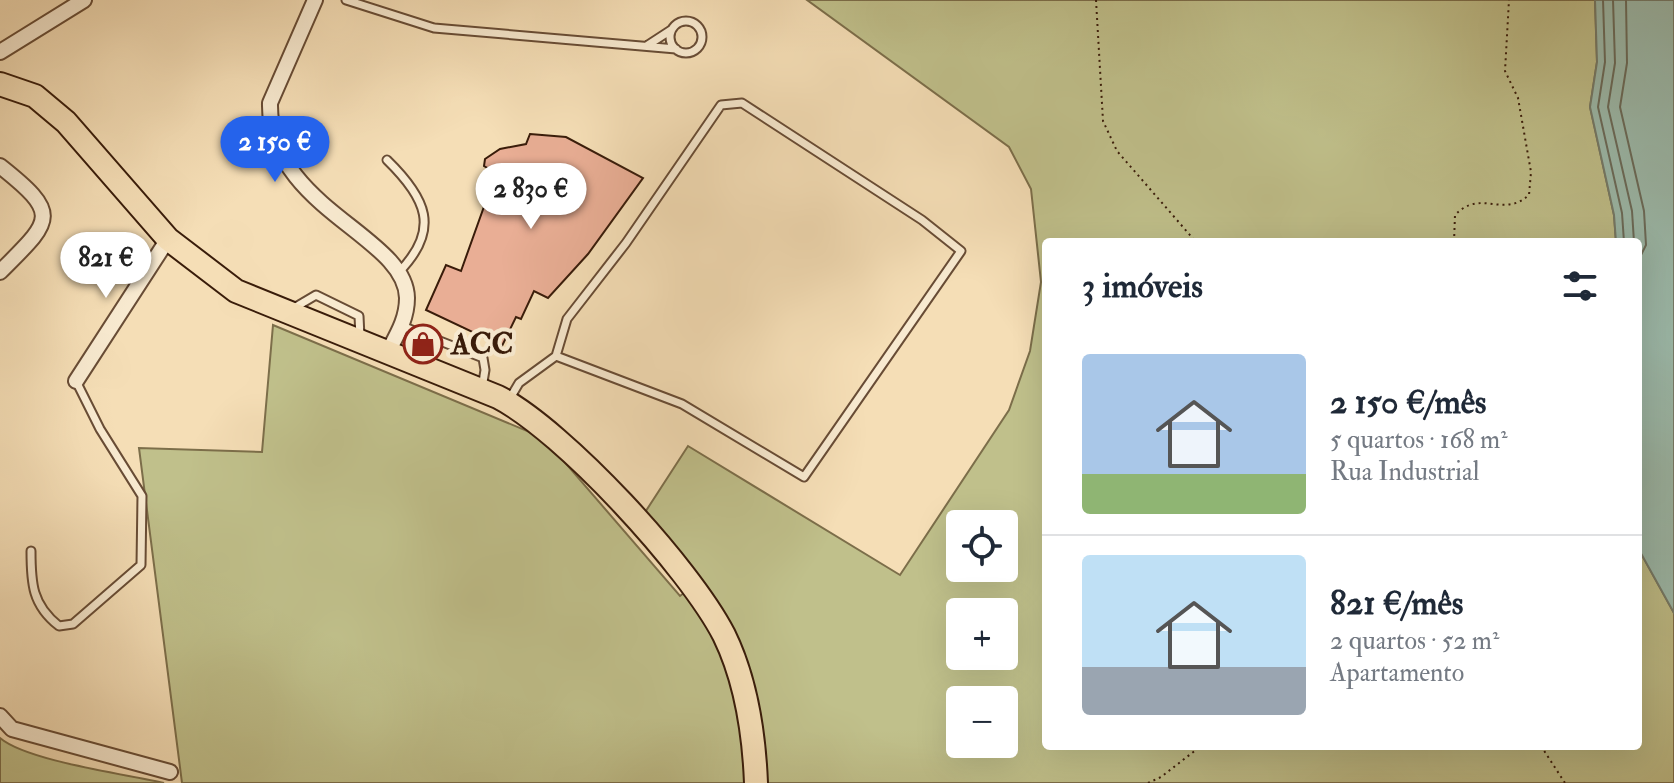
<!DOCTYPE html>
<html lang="pt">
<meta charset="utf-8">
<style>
:root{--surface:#fff;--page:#f2f2f3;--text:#1f2937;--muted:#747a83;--line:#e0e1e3;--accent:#2563eb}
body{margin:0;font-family:"IM FELL Double Pica",serif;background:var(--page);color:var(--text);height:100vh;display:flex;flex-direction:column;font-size:30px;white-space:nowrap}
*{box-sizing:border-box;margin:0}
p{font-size:26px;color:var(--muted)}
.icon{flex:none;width:44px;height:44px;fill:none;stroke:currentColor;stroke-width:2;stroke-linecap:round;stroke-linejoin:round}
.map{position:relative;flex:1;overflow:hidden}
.panel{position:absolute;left:1042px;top:238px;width:600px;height:512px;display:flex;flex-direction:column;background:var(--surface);border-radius:8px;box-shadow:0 8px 32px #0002}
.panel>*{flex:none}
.fabs{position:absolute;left:946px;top:510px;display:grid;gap:16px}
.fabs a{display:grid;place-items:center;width:72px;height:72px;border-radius:8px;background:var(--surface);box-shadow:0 8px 32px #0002;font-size:40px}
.price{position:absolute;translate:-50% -68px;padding:0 18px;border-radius:28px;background:#fff;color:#222;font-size:26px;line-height:52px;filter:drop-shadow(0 2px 4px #0008)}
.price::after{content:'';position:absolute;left:50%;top:48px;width:24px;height:18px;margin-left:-12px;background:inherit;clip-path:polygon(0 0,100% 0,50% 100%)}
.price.selected{background:var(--accent);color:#fff}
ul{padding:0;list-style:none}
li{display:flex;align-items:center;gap:24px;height:200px;padding:0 40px}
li+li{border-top:2px solid var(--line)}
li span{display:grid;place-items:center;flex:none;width:224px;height:160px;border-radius:8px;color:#555}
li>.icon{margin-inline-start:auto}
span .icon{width:96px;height:96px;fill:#fffc;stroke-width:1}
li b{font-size:34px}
h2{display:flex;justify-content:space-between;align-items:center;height:96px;padding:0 40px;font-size:34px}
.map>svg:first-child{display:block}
</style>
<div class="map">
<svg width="1674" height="783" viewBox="0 0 1674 783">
<rect width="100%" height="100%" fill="#f5deb6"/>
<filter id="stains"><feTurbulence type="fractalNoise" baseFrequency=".0025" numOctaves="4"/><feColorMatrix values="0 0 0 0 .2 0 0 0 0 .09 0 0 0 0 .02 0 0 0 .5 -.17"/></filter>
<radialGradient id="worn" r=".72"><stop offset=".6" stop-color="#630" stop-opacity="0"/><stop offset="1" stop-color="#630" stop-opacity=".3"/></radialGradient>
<path fill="#c0c08b" stroke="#7c6e4a" stroke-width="2" fill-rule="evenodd" d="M807,0H1595L1597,62L1590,107L1614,215L1616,242H1046V746H1638V548L1674,613V783H182L139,448L262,452L273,325L544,438L680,596L698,582L642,517L688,446L900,575L1009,410L1030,351L1041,282L1031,189L1009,147ZM960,524H1004V568H960ZM960,612H1004V656H960ZM960,700H1004V744H960Z
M0,738C27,761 125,774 164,783H0Z"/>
<path fill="#9cbcae" stroke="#747c6c" stroke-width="2" d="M1595,0H1674V613L1638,548V242H1616L1614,215L1590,107L1597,62Z"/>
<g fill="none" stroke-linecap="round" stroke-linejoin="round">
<path stroke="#6a6c5c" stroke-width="2" d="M1603,0L1605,62L1598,107L1622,213L1624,242
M1613,0L1615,63L1608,107L1632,211L1634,242
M1626,0L1627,63L1620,107L1644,211L1646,245L1638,261"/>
</g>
<path fill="#e9ae95" stroke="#391c0a" stroke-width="2" d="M530,134L566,137L643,178L588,254L548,298L534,291L521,319L516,317L502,346L426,310L446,265L461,271L496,173L484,166L485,159L500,149L526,144Z"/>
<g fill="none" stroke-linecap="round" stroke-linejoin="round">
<g stroke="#684c35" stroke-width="11">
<path id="service" d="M346,0L434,28L676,49
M670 37a16 16 0 1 1 32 0a16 16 0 1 1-32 0Z
M648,45L671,30
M387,160C426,198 441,229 399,272
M294,308L316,295L359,316L360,337
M402,326L483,358L485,370L482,388
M509,400L519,383L556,356L682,404L804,477L961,251L922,220L742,103L721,105L626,243L567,319L556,356
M31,551C31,583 32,605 59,626L73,624L141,565L142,496L100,429L76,381"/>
</g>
<g stroke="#684c35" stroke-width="18">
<path id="minor" d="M315,0L270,103C268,208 406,235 407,298C407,318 398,333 389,350
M0,52L84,0
M0,166C62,215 52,220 0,272
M76,381L168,239
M0,716L12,729L170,772"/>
</g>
<g stroke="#391c0a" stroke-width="26">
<path id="primary" d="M0,84L35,96L66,122L168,239L236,291L498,397C564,431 689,567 724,635C746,680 754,733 756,783"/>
</g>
<path stroke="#391c0a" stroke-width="2" stroke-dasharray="2 4" stroke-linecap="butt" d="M1096,0L1103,121L1117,151L1196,242
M1454,242L1455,215C1481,188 1502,219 1529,195L1531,172L1518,98L1505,71L1509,0
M1541,746L1565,783
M1148,783L1161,777L1201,746"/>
<use href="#service" stroke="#f8ead0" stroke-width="7"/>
<use href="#minor" stroke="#f8ead0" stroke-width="14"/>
<use href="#primary" stroke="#f5deb6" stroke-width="22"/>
</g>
<defs>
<g id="shop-ring" transform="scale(2)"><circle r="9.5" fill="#f8ead0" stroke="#8f2418" stroke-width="1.5"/><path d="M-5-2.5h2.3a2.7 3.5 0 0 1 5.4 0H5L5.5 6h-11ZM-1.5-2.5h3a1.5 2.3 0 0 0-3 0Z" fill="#8f2418"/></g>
</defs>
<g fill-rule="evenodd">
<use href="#shop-ring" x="423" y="344"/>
</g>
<g text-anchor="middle" stroke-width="8" stroke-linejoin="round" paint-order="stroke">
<g font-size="30" font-weight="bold" fill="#391c0a" stroke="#f8ead0" text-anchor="start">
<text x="451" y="354">ACC</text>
</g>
</g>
<rect width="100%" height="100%" filter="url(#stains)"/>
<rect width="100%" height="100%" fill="url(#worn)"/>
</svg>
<div class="fabs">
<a><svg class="icon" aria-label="locate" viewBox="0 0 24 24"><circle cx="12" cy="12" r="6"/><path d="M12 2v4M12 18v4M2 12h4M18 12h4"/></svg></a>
<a>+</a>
<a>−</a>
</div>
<b class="price selected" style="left:275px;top:184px">2 150 €</b>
<b class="price" style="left:531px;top:231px">2 830 €</b>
<b class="price" style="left:106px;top:300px">821 €</b>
<section class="panel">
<h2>3 imóveis<svg class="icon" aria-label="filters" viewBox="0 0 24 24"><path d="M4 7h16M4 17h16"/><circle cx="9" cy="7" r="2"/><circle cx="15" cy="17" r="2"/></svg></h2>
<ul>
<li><span style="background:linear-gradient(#a9c7e8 75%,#8fb573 0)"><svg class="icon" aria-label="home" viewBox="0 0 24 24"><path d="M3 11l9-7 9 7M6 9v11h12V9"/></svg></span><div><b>2 150 €/mês</b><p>5 quartos · 168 m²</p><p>Rua Industrial</p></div></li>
<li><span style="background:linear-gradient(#bfe0f5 70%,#9aa5b1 0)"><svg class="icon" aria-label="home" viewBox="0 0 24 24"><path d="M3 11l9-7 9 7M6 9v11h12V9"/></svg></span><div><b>821 €/mês</b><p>2 quartos · 52 m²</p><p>Apartamento</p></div></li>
</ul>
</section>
</div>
